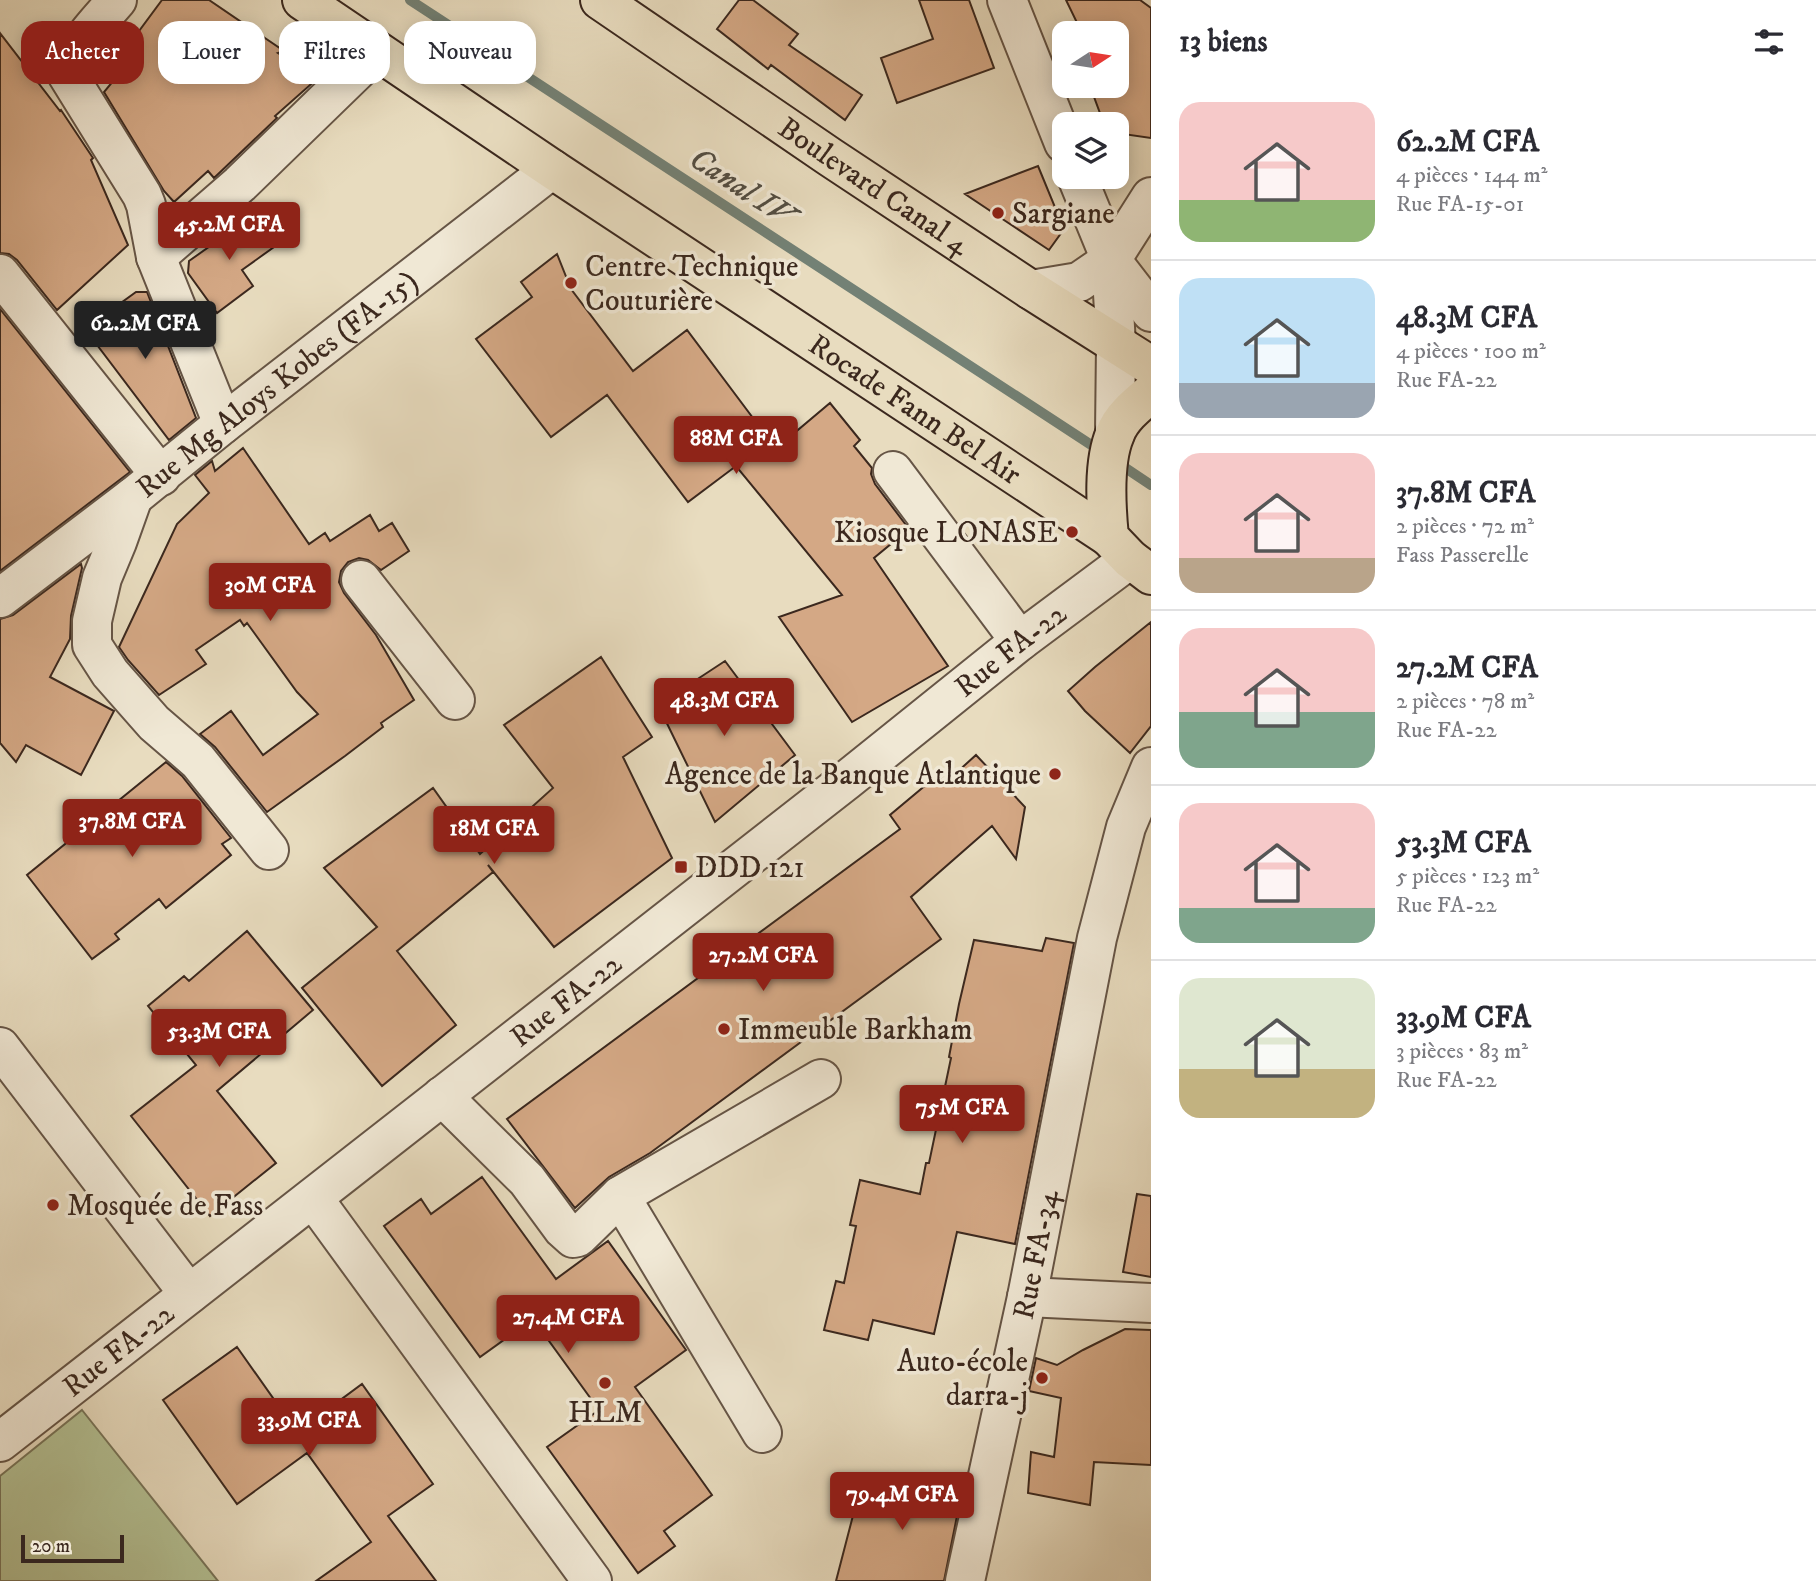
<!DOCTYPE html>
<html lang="fr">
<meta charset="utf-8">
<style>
:root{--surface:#fff;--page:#f2f2f3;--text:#2b2b33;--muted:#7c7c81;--line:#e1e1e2;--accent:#8f2418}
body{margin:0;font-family:"IM FELL DW Pica",serif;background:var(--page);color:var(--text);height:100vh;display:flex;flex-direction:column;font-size:26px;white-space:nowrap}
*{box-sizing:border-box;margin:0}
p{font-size:23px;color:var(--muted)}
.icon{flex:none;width:38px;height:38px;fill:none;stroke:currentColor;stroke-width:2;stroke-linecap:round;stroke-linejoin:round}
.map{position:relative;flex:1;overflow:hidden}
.details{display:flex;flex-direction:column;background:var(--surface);width:665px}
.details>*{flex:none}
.banner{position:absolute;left:21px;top:21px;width:665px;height:63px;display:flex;gap:14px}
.needle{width:46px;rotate:78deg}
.tools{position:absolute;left:1052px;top:21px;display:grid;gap:14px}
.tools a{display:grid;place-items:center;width:77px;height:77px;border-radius:14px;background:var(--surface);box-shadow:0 4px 18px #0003;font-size:35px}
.scale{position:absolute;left:21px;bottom:18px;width:103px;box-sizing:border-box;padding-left:7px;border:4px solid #3b281e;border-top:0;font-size:19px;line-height:24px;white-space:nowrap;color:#3b281e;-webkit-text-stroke:5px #f0e8d5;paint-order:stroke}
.price{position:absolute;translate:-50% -60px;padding:0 16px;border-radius:7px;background:var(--accent);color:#fff;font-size:23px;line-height:46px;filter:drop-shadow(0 2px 4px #0008)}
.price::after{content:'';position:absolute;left:50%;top:42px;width:21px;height:16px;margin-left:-10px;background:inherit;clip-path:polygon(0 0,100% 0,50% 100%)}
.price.selected{background:#222;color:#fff}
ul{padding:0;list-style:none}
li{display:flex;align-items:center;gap:21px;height:175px;padding:0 28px}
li+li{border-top:2px solid var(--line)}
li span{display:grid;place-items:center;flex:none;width:196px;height:140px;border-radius:21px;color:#555}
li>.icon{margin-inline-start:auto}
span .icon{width:84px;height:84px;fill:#fffc;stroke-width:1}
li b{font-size:30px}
h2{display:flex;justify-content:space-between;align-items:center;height:84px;padding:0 28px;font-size:30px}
.pill{padding:0 24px;border-radius:21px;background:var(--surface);box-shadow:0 4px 18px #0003;font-size:24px;line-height:63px}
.pill.selected{background:var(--accent);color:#fff}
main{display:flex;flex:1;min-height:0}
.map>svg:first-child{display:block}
</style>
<main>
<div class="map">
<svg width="1151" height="1581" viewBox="0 0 1151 1581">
<rect width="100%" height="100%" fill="#e8dcbf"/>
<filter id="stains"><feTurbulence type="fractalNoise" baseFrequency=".00286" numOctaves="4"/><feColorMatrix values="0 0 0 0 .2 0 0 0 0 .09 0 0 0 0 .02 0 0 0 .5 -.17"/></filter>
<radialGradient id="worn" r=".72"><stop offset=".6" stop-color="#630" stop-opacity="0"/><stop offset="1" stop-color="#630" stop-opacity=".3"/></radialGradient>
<path fill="#b4c194" stroke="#787459" stroke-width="2" d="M82,1410L218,1581H0V1476Z"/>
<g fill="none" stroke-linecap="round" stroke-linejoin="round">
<path stroke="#738175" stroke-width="10" d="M410,0L1102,452
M1115,461L1151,485"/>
</g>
<path fill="#d4a885" stroke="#3b281e" stroke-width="2" d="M162,0H209L284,51L278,53L318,78L275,116L277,118L214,178L208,171L174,202L164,191L104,92L114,80L108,73Z
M739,0H753L798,34L789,45L862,95L845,120L771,65L768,69L717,29Z
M919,0H969L994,68L897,103L881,58L933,39Z
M1066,0H1140L1151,8V138L1116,133V124H1104L1090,86H1116V33H1082Z
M0,33L60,111L61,110L93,158L91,160L128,245L57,310L17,260L9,254L0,253Z
M1038,166L1064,229L1049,250L965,194Z
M249,212L274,247L242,270L253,286L217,313L188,273L189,261L220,239L217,234Z
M557,254L571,289L633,371L687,330L756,422L760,418L780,445L830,403L860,440L854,446L872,468L871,474L875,484L909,529L874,558L948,666L852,722L779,617L842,595L736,466L688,502L607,395L551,437L476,339L532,297L521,282Z
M136,292H147L196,418L169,440L85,329Z
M0,309L130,472L0,571Z
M243,448L309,544L325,533L330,541L370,515L379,531L392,523L409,551L381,570L368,560L359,558L348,562L341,571L339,582L344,593L376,635L414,700L381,723L383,727L345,756L267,812L215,747L200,734L231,711L263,755L318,714L297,692L247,623L244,626L240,620L196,650L206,664L159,695L128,660L119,647L177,524L209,493L195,475L212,461L215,471Z
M81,564L82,568L71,616L70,639L50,677L114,711L81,775L26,745L16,762L0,743V619L13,615Z
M1151,622V726L1130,753L1085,711L1068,691L1095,667Z
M601,657L652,737L623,757L672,858L554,947L488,865L493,872L397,951L456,1025L382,1086L302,988L377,927L324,868L433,788L480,854L553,788L504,725Z
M725,661L795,755L715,822L658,705Z
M976,755L1025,807L1016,859L992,826L911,897L941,939L650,1153L609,1177L575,1208L507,1119L900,829L890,815L939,774L945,783Z
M166,762L182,776L231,838L222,844L231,855L166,908L159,899L115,934L119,939L92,959L27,875Z
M247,931L313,1010L217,1091L276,1163L210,1216L131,1116L196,1065L148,1006L184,976L189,981Z
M1046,938L1074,943L1015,1244L957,1232L934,1334L873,1320L868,1340L824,1330L836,1281L844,1283L856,1226L850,1225L860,1180L920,1194L926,1163H929L951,1058L949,1057L959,1004L974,940L1042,951Z
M482,1177L556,1279L608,1241L686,1350L635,1387L712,1495L664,1531L675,1546L638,1573L547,1447L599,1410L533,1319L480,1357L384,1226L421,1199L431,1214Z
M1137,1194L1151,1196V1277L1123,1272Z
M1125,1329L1151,1330V1465L1094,1462L1090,1505L1028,1493L1031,1452L1054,1457L1061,1398L1029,1391L1036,1358L1057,1365L1083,1350Z
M237,1347L297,1432L362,1384L433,1484L388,1516L436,1581H316L371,1542L307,1453L237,1504L163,1400Z
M928,1474L964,1481L944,1581H836L863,1477L925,1491Z"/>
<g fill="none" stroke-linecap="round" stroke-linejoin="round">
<g stroke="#665546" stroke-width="42">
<g id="minor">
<path d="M117,0C100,20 71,48 67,74L142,195L146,205L156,257L223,424"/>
<path d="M1007,0L1064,143"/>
<path d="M1077,177L1111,260L1151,312"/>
<path d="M156,257L240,184L377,51"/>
<path d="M1111,260L1116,344L1115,433"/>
<path d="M0,274L161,476"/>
<path d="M1031,290L1079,282L1111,260L1151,197"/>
<path d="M893,471L1020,641"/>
<path d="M133,497L117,542L102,578L92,621V645L110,673L154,723L198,761L269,850"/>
<path d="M361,580L455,700"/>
<path id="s1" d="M0,598L133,497L223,424L552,169"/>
<path d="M0,1047L189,1294"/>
<path d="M442,1096L527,1180L563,1229L573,1238L578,1237L620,1196L821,1079"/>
<path d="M620,1196L762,1433"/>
<path d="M313,1198L592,1581"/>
<path d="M1027,1297L1151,1303"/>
<path id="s2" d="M0,1442L847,780L1020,641L1130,559"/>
<path id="s3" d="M965,1581L1027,1297L1097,938L1126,827L1151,767"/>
</g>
</g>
<g stroke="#3b281e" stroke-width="42">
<g id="major">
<path id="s4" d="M302,0L552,169L1109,537"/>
<path id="s5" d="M600,0L830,157L1031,290L1151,366"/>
<path d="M1151,393C1138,404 1121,417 1115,434C1103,462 1106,507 1109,537L1130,559L1151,575"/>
</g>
</g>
<use href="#minor" stroke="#f0e8d5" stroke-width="38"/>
<use href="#major" stroke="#e8dcbf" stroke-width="38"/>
</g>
<g fill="#8f2418" stroke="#f0e8d5" stroke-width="2.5">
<circle cx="998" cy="213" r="7"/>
<circle cx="571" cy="283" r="7"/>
<circle cx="1072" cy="532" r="7"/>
<circle cx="1055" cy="774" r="7"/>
<rect x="674" y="860" width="14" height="14" rx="3.5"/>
<circle cx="724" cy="1029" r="7"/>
<circle cx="53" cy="1205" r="7"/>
<circle cx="1042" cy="1378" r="7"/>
<circle cx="605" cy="1383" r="7"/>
</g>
<g text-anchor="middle" stroke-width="7" stroke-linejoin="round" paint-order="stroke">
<g font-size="30" fill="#3b281e" stroke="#f0e8d5">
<text dy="10" stroke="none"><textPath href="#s5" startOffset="331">Boulevard Canal 4</textPath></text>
<text dy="10" stroke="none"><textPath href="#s1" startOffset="350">Rue Mg Aloys Kobes (FA-15)</textPath></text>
<text dy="10" stroke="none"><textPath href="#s4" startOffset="737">Rocade Fann Bel Air</textPath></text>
<text dy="10" stroke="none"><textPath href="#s2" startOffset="1284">Rue FA-22</textPath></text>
<text dy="10" stroke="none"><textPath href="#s2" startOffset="718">Rue FA-22</textPath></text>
<text dy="10" stroke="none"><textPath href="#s3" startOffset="334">Rue FA-34</textPath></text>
<text dy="10" stroke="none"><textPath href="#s2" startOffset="150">Rue FA-22</textPath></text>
</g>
<g font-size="30" fill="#3b281e" stroke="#f0e8d5" text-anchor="start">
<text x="1012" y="223">Sargiane</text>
<text x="585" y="276">Centre Technique<tspan x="585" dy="34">Couturière</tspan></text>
<text x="1058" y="542" text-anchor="end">Kiosque LONASE</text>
<text x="1041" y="784" text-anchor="end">Agence de la Banque Atlantique</text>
<text x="695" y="877">DDD 121</text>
<text x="738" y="1039">Immeuble Barkham</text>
<text x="67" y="1215">Mosquée de Fass</text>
<text x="1028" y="1371" text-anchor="end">Auto-école<tspan x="1028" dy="34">darra-j</tspan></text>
<text x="605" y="1422" text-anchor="middle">HLM</text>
</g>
<g font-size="32" font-style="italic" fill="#524d42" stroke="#f0e8d5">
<text transform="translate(742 186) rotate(33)" y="11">Canal IV</text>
</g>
</g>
<rect width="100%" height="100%" filter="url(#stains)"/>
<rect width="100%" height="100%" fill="url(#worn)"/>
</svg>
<div class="tools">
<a><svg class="needle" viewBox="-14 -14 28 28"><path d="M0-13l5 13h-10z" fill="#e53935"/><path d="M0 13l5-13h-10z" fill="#7c7c81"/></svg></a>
<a><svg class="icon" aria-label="layers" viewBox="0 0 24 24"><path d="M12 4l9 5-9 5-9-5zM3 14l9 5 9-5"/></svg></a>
</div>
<div class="scale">20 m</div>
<b class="price" style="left:229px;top:262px">45.2M CFA</b>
<b class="price selected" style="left:145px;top:361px">62.2M CFA</b>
<b class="price" style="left:736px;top:476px">88M CFA</b>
<b class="price" style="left:270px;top:623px">30M CFA</b>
<b class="price" style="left:724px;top:738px">48.3M CFA</b>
<b class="price" style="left:132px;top:859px">37.8M CFA</b>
<b class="price" style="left:494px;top:866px">18M CFA</b>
<b class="price" style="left:763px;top:993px">27.2M CFA</b>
<b class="price" style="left:219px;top:1069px">53.3M CFA</b>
<b class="price" style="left:962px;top:1145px">75M CFA</b>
<b class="price" style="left:568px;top:1355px">27.4M CFA</b>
<b class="price" style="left:309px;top:1458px">33.9M CFA</b>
<b class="price" style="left:902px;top:1532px">79.4M CFA</b>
<div class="banner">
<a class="pill selected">Acheter</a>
<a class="pill">Louer</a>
<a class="pill">Filtres</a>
<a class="pill">Nouveau</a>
</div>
</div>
<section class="details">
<h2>13 biens<svg class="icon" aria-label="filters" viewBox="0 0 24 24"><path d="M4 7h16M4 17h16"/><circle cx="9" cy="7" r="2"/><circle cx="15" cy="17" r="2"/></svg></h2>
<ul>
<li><span style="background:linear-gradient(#f6c9c9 70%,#8fb573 0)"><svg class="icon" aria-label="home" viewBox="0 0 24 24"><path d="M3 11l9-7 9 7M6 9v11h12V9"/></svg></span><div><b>62.2M CFA</b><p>4 pièces · 144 m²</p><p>Rue FA-15-01</p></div></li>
<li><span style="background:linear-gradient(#bfe0f5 75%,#9aa5b1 0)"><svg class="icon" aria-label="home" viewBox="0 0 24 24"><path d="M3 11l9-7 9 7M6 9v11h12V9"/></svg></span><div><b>48.3M CFA</b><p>4 pièces · 100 m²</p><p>Rue FA-22</p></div></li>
<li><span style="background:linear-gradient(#f6c9c9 75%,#b9a48a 0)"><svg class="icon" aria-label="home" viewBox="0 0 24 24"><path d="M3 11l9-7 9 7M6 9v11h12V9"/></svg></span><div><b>37.8M CFA</b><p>2 pièces · 72 m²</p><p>Fass Passerelle</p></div></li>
<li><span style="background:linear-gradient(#f6c9c9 60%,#7fa58c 0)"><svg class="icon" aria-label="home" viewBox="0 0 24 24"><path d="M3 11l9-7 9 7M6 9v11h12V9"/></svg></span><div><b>27.2M CFA</b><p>2 pièces · 78 m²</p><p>Rue FA-22</p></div></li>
<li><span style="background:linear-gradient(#f6c9c9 75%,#7fa58c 0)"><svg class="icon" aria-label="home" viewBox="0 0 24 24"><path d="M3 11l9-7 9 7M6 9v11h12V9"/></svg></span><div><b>53.3M CFA</b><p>5 pièces · 123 m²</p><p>Rue FA-22</p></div></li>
<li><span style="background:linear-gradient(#dfe7d0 65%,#c2b280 0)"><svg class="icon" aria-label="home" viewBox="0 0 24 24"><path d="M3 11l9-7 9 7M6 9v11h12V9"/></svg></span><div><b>33.9M CFA</b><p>3 pièces · 83 m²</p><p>Rue FA-22</p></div></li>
</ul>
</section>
</main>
